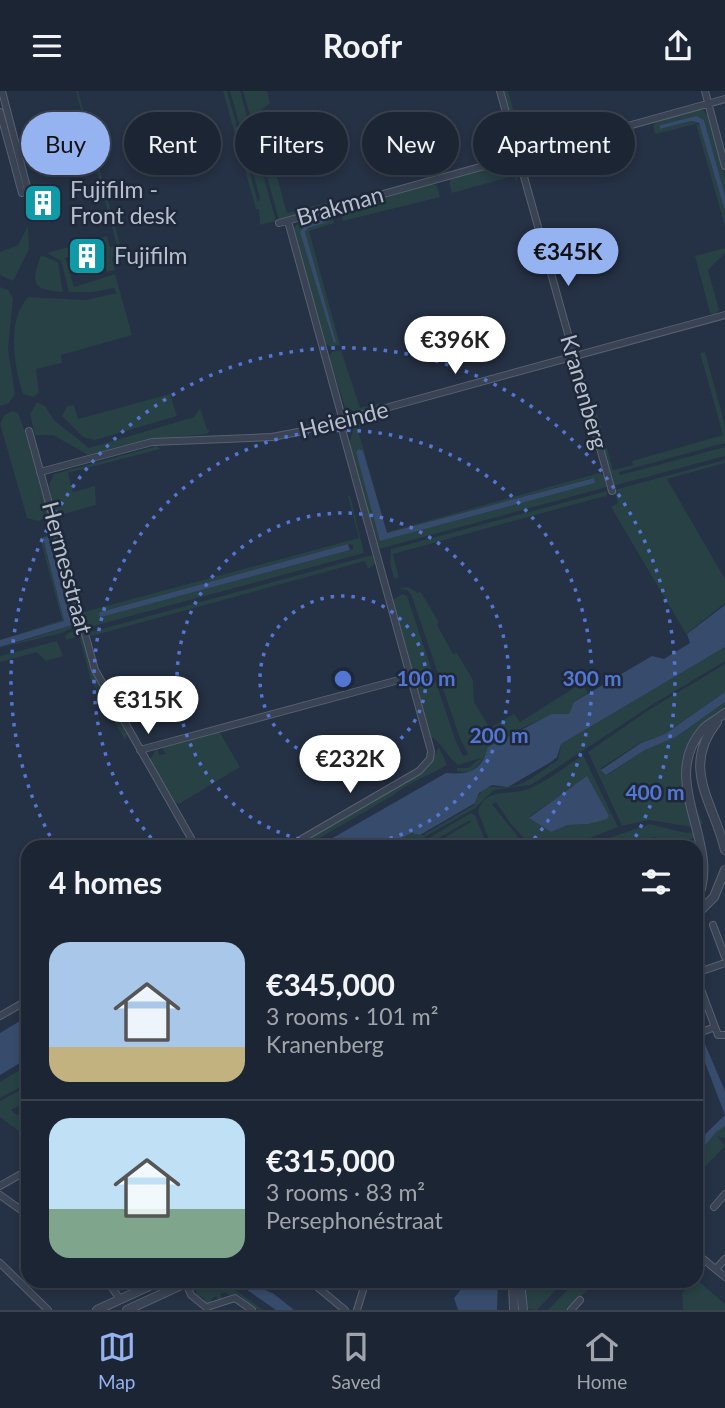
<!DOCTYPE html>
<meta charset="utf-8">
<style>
:root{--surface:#1c2533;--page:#252d3b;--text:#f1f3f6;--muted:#a0a5ac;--line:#3a424e;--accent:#95b2f1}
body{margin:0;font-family:Lato,sans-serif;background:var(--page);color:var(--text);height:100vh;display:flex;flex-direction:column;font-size:26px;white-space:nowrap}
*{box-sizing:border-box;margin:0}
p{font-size:23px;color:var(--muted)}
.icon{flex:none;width:38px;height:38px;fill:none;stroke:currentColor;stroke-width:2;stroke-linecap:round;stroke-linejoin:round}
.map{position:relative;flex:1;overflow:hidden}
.drawer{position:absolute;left:21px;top:749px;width:682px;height:448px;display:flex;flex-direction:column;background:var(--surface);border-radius:21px;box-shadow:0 4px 10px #0003,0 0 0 2px var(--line)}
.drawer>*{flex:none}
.top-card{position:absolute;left:21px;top:21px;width:684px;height:63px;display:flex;gap:14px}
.price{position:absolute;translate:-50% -60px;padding:0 16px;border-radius:24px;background:#fff;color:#222;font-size:23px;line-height:46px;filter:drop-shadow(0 2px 4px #0008)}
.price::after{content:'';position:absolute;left:50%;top:42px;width:21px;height:16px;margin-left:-10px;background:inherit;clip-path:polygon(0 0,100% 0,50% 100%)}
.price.current{background:var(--accent);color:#111}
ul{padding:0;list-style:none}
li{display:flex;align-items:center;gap:21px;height:175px;padding:0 28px}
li+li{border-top:2px solid var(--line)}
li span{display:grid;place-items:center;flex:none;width:196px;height:140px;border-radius:21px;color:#555}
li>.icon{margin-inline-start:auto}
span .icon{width:84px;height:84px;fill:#fffc;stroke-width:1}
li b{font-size:30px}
h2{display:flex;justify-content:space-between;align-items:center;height:84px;padding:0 28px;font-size:30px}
.pill{padding:0 24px;border-radius:32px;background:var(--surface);box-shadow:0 4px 10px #0003,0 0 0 2px var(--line);font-size:24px;line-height:63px}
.pill.current{background:var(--accent);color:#111}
header{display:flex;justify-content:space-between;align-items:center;height:91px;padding:0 28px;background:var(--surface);font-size:32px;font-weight:700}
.dock{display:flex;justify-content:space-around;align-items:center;height:98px;border-top:2px solid var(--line);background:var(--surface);font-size:19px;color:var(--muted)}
.dock a{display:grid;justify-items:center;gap:4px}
.dock .current{color:var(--accent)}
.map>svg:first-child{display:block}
</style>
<header><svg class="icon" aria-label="menu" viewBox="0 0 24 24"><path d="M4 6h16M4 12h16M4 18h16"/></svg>Roofr<svg class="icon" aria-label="share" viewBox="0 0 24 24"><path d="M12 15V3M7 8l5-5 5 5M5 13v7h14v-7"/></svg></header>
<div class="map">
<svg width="725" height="1219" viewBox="0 0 725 1219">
<rect width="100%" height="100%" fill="#253144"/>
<path fill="#274144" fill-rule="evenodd" d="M76,0H78L123,164L112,167L115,179L107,181L101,157L65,167L74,196L115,183L132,244L61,264L62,272L36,278L39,302L33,306L23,303C14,275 6,230 28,206L85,209L117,202L114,197L93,201H69L61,170L47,162L107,145L110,156L117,155Z
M223,0H227L258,111L260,107L230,0H240L276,130L260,134L259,118H256Z
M243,0H267L270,12L259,21L287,122L328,111L327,115L279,129Z
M503,0H508L521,47L528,53L620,29V33L527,58L517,49Z
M697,18L703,19L708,25L725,86V104L704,29L695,25L660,34L661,38L691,30L700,34L725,120V135L696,33L655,43L653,35L656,30Z
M505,73L518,80L517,91L514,85L452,102L449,92L452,87Z
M432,92L437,95L440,106L343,130L341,122L343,117Z
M327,122L332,124L334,132L309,140L340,254L331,256L326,253L294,138L299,130Z
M28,135L29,158L13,190L0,184V161L18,154Z
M725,157V162L708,179L719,219L715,224L710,222L695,165Z
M41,164L58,171L63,201C31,199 31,192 41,164Z
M0,196L8,199L13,207L8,258L15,303L9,312L0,315Z
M341,259L360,317L380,312L378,317L358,322L345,316L329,266L332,261Z
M705,261L725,334V352L619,381L620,384L725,356V365L613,395L593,326L597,322L613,379L633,374L632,370L723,344L700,262Z
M170,303L177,325L95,349L83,346L62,325L67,315L74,314L78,328Z
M37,311L45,315L54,329L89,357L194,326L200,317L207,338L210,339L207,343L147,349L88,364L53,344H35L30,323Z
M12,320L18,322L25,341L92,579L127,644L125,649L91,589L79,545L66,549L65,544L77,538L39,400L45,427L38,430L27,427L0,333L4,324Z
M379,325L384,328L357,336L387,441L599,382L604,384L607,396L379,458L349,353L354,335ZM360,358L387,442L593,387L594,392L381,449L356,361Z
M157,355L160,358L68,382L73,401L95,395L96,414L56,425L49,394L54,383Z
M725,369V372L667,388L725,488V512L686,543L611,416L618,412L614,399Z
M607,400L606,408L605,405L393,463L399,487L394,488L390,472L391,458Z
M350,404L364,462L86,537L82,525L84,521L359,447L348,405ZM348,453L353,454V458L100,525V521Z
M48,444L73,536L62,542L0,557L72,534L43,447L64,530L0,549L62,529L40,447Z
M372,464L376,472L368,478L365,470L92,545L87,542Z
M408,496L418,502L420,500L439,531L437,534L453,563L457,562L473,589L474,611L490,637L514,623L520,631L582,592L588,602L574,611L569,624C542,623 512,641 490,659C480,667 483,674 468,682L457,680V677H468L481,667L458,674C447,666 443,653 430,645L392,509L403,503L407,505L455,648L463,665L468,663L459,645L411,503L407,499L397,498Z
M57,550L63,565L46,570L37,561L0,571V565Z
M725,556V570L652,614L531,694L494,699L474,718L421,748L386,756L410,742L423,744L474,714C486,686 493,700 514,695C529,691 545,677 558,669L561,653Z
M725,573V601L665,643L640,652L601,677L607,684L645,659L676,646L725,611V619C676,655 683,682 703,733L692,736L649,729L622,735L588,661L650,618Z
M219,640L240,676L179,713L172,710L150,669L157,657L159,664L166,663L161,656Z
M439,656L447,674C428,685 407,692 392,705L304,756H293L427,678Z
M583,664L618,736L567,756H532L510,732L496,711L492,713L526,756H505L500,751L496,752L497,756H492L478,721C485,694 512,706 530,697C549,689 566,675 583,664ZM587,686L588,733L568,734L551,741L529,726Z
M471,722L475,724L484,747L476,750L477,753L485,750L488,756H429L471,731L470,729L423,756H398L422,751Z
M650,733L686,742L702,740L703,744L678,752L654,746L619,756H582Z
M28,974V992L0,1007V991Z
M28,995V1010L11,1019L17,1024L28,1018V1047L0,1026V1010Z
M725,1035V1048L717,1045L725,1055L697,1084C696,1063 705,1045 725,1035Z
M697,1189L725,1213V1219H683L682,1202L685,1199L677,1190Z
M203,1190H223L263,1219L255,1218L238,1203L228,1204L226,1201L220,1203L222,1208L218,1209L216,1205L211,1208L212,1212H204L205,1208L200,1205L197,1208L196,1199L191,1200L190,1196Z
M524,1190H564L537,1219L526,1218Z
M576,1190H596L568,1219H548Z"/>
<path fill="#374c6c" d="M696,25L704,29L725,104V120L699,32L691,30L660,38V34Z
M326,128L327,131L308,137L305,141L336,251L334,252L300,141L305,134Z
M359,358L363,360L387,442L594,387L595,392L380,450L356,361Z
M48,446L72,534L0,556V549L64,530L43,447Z
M348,453L350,459L101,526L99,524L100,521Z
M725,514V556L561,653L557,666L551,671L508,696L492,694L479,702L475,712L420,744L411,742L386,756H317L446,682C469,684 481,681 488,656L552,623H569L574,611L652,565L664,568L690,552L687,543Z
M725,601V611L676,646L645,659L606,684L601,679L641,652L665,643Z
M587,685L609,725L607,728L588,733L568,734L551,741L529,727Z
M28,925V967L0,984V942Z
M705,953L725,1000V1035L716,1041L697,1064V1051L725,1024L699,956Z
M245,1190L274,1203L294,1219H276L243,1196Z
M468,1190H498L497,1219H458L454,1207Z"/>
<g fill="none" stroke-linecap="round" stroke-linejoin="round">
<g stroke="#576170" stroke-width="8">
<path id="minor" d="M2,0L28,100
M500,0L612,400
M705,0L725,75
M0,21L22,102
M288,130L343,330
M279,132L725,8
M29,340L95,579L196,756
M40,381L152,351L272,346L298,341L725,224
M140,659L410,586
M288,756L419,680L430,668L431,660L340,331
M713,834L725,866
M696,882L725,872
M696,885L718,944H725
M0,925L28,909
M696,943L715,936
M0,1095L28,1079
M0,1104L28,1124
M714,1116L725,1103
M696,1162L725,1186
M0,1172L48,1219
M716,1178L725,1168
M107,1190L120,1208
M185,1190L191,1204L207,1217
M310,1190L345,1219
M207,1216L235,1207L252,1219
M357,1219L364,1196L377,1190
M571,1219L580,1209"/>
</g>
<g stroke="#576170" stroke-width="10">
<path id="tertiary" d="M717,631C680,677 714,712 725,759
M696,811C725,755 656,691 703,638C710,631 718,628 725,622
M696,824L714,806L725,779
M513,1190L514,1219
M520,1190L523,1219
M97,1219L160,1190
M127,1219L190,1190"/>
</g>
<use href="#minor" stroke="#394353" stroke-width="6"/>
<use href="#tertiary" stroke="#394353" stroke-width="8"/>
</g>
<g fill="none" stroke="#5376d4" stroke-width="3.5" stroke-dasharray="3.5 7">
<circle cx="343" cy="588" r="83"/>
<circle cx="343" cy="588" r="166"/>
<path d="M158 755A249 249 0 1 1 528 755"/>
<path d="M55 754A332 332 0 1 1 631 754"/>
</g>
<defs>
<g id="building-square" transform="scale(2.0125)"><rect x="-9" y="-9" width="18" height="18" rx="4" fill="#0f9aa8" stroke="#1e2838"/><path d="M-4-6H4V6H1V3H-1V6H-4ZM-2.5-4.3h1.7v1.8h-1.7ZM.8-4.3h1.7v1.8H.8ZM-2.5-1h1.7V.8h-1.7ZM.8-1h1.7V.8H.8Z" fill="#fff"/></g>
</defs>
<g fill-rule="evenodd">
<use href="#building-square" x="43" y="112"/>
<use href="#building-square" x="87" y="165"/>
</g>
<g text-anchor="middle" stroke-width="5" stroke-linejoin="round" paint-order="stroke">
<g font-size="23" fill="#b6bfcd" stroke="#1e2838" text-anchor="start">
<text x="70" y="107">Fujifilm -<tspan x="70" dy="26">Front desk</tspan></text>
<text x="114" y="173">Fujifilm</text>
</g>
<g font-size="23" fill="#b6bfcd" stroke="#1e2838">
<text transform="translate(340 115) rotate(-16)" y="8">Brakman</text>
<text transform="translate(584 301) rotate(74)" y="8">Kranenberg</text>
<text transform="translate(344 329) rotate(-14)" y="8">Heieinde</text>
<text transform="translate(67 477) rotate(75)" y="8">Hermesstraat</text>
</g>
</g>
<circle cx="343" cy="588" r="10" fill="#5376d4" stroke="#1e2838" stroke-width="3.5"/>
<g font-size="21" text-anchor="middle" font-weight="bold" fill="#5376d4" stroke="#1e2838" stroke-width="5" stroke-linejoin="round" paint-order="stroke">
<text x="426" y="595">100 m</text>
<text x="592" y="595">300 m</text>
<text x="499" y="652">200 m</text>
<text x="655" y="709">400 m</text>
</g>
</svg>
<b class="price current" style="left:568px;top:197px">€345K</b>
<b class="price" style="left:455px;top:285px">€396K</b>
<b class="price" style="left:148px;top:645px">€315K</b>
<b class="price" style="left:350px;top:704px">€232K</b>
<div class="top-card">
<a class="pill current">Buy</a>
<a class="pill">Rent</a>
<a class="pill">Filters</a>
<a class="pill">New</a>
<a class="pill">Apartment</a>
</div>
<section class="drawer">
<h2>4 homes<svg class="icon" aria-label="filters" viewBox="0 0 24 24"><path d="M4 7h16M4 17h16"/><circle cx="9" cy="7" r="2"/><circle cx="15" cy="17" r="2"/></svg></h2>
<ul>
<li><span style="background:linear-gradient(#a9c7e8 75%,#c2b280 0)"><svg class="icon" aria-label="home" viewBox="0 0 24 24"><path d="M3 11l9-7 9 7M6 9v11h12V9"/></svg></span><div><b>€345,000</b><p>3 rooms · 101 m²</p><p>Kranenberg</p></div></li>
<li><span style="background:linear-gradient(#bfe0f5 65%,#7fa58c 0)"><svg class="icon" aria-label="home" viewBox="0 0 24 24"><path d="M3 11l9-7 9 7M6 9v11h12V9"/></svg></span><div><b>€315,000</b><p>3 rooms · 83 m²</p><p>Persephonéstraat</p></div></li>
</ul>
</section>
</div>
<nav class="dock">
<a class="current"><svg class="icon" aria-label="map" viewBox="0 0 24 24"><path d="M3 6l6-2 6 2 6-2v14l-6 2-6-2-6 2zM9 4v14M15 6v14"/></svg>Map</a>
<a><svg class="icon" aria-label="saved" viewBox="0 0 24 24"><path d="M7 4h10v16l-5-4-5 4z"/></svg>Saved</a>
<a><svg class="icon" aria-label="home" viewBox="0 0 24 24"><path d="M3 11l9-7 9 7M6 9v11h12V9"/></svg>Home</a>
</nav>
